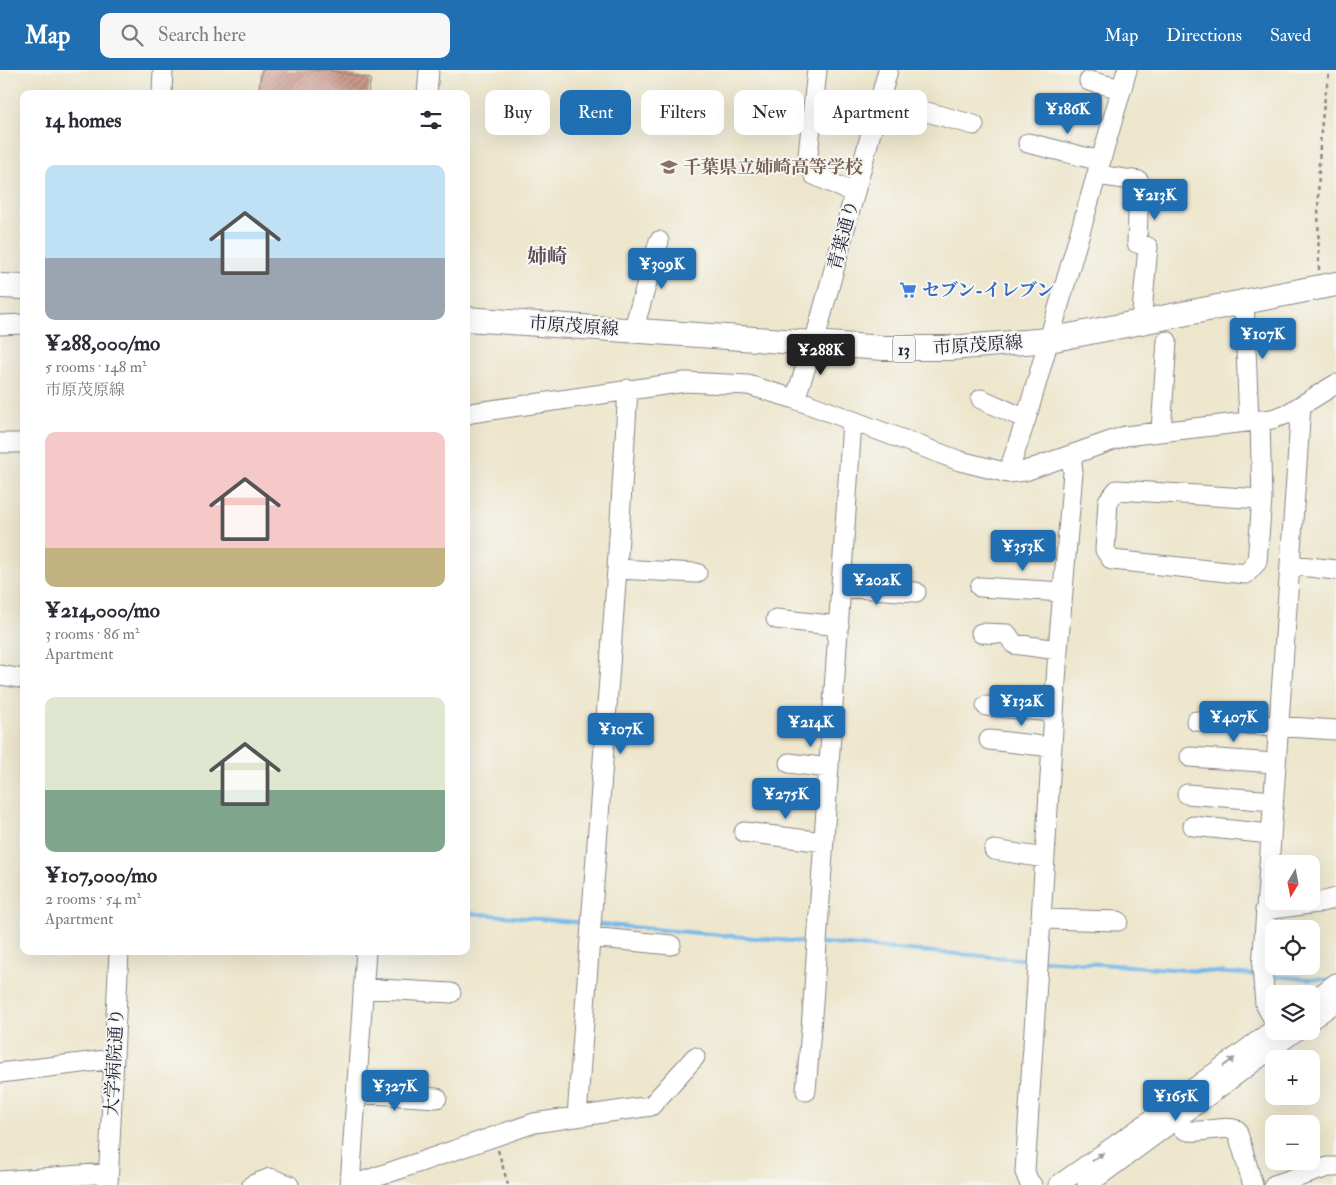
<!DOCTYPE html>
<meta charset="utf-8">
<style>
:root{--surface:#fff;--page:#f7f7f7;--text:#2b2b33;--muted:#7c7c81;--accent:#1f6fb2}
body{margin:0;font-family:"IM FELL Double Pica","Noto Serif JP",serif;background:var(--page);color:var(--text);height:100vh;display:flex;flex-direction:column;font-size:19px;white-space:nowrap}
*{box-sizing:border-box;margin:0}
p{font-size:16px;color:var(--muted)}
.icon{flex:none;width:28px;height:28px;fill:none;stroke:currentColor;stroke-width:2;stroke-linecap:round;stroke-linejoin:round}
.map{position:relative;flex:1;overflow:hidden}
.drawer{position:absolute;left:20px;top:20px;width:450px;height:865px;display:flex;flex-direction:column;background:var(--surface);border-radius:10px;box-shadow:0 5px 20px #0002}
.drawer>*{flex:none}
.hud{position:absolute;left:485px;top:20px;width:475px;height:45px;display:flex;gap:10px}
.needle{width:32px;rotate:190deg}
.buttons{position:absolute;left:1265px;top:785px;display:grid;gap:10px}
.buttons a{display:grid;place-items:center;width:55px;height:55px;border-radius:10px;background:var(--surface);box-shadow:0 5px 20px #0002;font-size:25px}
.price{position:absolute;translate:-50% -42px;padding:0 11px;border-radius:5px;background:var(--accent);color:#fff;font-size:16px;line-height:32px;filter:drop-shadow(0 1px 2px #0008)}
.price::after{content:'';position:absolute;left:50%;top:30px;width:15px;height:11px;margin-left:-8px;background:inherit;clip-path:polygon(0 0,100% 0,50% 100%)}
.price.selected{background:#222;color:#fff}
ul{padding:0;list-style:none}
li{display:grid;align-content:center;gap:10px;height:265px;padding:0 25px}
li span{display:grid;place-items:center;height:155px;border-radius:10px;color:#555}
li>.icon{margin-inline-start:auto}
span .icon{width:90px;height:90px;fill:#fffc;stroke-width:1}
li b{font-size:21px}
h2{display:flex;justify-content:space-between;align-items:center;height:60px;padding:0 25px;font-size:21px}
.chip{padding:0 18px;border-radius:10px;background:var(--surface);box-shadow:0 5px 20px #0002;font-size:18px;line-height:45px}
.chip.selected{background:var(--accent);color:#fff}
header{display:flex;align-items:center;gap:30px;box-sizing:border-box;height:70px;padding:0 25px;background:var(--accent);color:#fff}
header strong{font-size:24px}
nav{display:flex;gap:28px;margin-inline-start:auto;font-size:18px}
.search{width:350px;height:45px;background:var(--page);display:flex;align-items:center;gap:12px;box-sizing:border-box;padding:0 18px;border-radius:10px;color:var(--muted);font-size:19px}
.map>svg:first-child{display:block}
</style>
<header>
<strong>Map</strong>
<div class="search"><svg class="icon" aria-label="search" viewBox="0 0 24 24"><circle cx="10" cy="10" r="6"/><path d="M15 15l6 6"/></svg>Search here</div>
<nav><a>Map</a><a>Directions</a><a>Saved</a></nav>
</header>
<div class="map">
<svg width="1336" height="1115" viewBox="0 0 1336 1115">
<defs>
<pattern id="building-hatch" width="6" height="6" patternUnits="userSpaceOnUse" patternTransform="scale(1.25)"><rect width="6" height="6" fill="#cd998c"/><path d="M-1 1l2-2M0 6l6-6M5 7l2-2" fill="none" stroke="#a67c74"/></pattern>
</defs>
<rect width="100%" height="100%" fill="#f6f6f2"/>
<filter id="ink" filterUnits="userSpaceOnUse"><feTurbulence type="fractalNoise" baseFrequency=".02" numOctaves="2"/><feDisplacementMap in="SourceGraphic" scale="10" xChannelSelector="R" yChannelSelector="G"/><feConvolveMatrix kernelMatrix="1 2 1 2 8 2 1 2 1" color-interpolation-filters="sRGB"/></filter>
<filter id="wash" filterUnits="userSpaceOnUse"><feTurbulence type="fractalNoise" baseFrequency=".0096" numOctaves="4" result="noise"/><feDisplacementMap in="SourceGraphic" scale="20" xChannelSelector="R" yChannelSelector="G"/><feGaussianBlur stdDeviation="1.12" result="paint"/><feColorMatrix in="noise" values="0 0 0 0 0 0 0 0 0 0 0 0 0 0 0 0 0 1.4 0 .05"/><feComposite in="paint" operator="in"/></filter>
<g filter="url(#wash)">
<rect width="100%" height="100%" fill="#ede6cc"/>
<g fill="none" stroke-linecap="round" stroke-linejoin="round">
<path stroke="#71b7e8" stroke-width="4" d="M466,843L586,853
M596,854L813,873
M822,873L1032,890
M1044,890L1257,905
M1268,906L1329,910"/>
</g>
<g id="blocks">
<path fill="url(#building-hatch)" d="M262,0H328L371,9L368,24H258Z"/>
</g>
</g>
<g filter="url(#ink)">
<use href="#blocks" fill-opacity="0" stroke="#888484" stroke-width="1"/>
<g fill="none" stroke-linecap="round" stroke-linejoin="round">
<g stroke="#888484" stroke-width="21">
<path id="minor" d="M817,0L808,85L814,105L854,123
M1089,11L1122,19
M162,24L163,0
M427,24L429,0
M880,29L974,55
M1028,73L1101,91
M1097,105L1139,111L1137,173L1148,177L1141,252
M1244,231L1249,351
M0,255L24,254
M633,261L659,171
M795,329L814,273L888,0
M981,329L1026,349
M466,345L471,343L685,312L748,315L795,329L960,391L1008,403L1025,401L1125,366L1272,349L1287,344L1336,314
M1260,350L1262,429L1257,492L1246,504L1112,490L1105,480L1108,431L1117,420L1262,429
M1161,361L1167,271
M0,373H24
M1008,403L1026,349L1127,0
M1291,495L1336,500
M617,499L697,503
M842,517L916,522
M980,517L1063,522
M776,549L839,556
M981,563L1007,564L1014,574L1058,580
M0,605L24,609
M986,636L1054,642
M1196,651L1336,660
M989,670L1052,677
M1190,687L1275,693
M789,693L829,698
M1187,724L1273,731
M1193,756L1270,764
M744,762L824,772
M994,780L1045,788
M1265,840L1317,833L1336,828
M1042,849L1118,851
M590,867L671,875
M363,918L451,923
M1311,932L1336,913
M1274,950L1265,934L1262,897L1301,336
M1311,950L1336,932
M0,1003L114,989
M806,1021L813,933L852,352
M356,1023L437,1028
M1170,1041C1174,1046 1177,1054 1182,1058C1193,1067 1220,1054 1237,1060L1253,1115
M577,1047L617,499L628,319
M0,1111L108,1103
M108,1115L119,881
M252,1115L270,1108L289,1115
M350,1115L366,881
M353,1115L534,1053L651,1036L695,987
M1032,1115L1029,1112L1025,1102L1058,580L1073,402L1071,385
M1058,1115L1144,1055L1274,959
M1087,1115L1296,961
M1274,1115L1328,1097H1336"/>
</g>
<g stroke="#888484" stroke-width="26">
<path id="major" d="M0,216L24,217
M466,249L884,278H950L1049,270L1336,214"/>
</g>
<path stroke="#888484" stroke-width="2.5" stroke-dasharray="4 4" stroke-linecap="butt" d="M1319,200C1318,135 1316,64 1330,0
M498,1080L508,1115"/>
<use href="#minor" stroke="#fff" stroke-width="19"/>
<use href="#major" stroke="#fff" stroke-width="24"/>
</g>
<defs><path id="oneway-solid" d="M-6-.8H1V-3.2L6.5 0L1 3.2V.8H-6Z" transform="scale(1.25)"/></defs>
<g fill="#9c9ca7">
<use href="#oneway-solid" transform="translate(1229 992) rotate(-36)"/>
<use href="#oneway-solid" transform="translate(1098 1087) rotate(-35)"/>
</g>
</g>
<defs>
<g id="school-bare" transform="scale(1.35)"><path d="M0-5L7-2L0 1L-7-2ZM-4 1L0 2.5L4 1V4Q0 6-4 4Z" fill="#8d6e63" stroke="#f6f6f2" stroke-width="2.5" paint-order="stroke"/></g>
<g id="supermarket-bare" transform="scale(1.35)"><path d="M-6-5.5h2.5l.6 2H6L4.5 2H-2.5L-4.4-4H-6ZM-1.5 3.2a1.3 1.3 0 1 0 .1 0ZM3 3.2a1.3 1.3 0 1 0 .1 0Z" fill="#3f7fe0" stroke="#f6f6f2" stroke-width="2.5" paint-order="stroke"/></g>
</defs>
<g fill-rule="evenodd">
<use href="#school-bare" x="669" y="97"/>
<use href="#supermarket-bare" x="908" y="220"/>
</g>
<g text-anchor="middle" stroke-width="4" stroke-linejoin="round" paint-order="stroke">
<rect fill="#f6f6f2" stroke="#626272" stroke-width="1" x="893" y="265.5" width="22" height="27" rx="4"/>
<g font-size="16" font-weight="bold" fill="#22223b">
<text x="904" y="285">13</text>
</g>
<g font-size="18" font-weight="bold" fill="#785e54" stroke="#f6f6f2" text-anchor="start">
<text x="683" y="103">千葉県立姉崎高等学校</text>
</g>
<g font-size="18" fill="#22223b" stroke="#f6f6f2">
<text transform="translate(843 165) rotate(-75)" y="6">青葉通り</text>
<text transform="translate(574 256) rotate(4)" y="6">市原茂原線</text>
<text transform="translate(978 275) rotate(-4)" y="6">市原茂原線</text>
<text transform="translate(114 992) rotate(-87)" y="6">大学病院通り</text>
</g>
<g font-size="18" font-weight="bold" fill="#366cbe" stroke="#f6f6f2" text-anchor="start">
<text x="922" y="226">セブン-イレブン</text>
</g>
<g font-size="20" font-weight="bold" fill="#5e4c57" stroke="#f6f6f2">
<text x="547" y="193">姉崎</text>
</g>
</g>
</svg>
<div class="buttons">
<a><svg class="needle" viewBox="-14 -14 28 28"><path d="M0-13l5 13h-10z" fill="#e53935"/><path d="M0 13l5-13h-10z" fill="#7c7c81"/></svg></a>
<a><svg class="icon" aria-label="locate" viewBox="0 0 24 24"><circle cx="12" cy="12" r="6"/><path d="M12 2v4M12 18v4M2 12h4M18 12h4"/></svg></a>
<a><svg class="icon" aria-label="layers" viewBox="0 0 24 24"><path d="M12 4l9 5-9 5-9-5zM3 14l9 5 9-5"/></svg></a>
<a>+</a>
<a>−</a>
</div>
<b class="price" style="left:1068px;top:65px">¥186K</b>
<b class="price" style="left:1155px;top:151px">¥213K</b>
<b class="price" style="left:662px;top:220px">¥309K</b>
<b class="price" style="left:1263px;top:290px">¥107K</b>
<b class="price selected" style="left:821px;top:306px">¥288K</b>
<b class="price" style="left:1023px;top:502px">¥353K</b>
<b class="price" style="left:877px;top:536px">¥202K</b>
<b class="price" style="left:1022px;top:657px">¥132K</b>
<b class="price" style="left:1234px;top:673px">¥407K</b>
<b class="price" style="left:811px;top:678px">¥214K</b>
<b class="price" style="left:621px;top:685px">¥107K</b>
<b class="price" style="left:786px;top:750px">¥275K</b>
<b class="price" style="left:395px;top:1042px">¥327K</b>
<b class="price" style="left:1176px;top:1052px">¥165K</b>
<div class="hud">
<a class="chip">Buy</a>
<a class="chip selected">Rent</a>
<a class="chip">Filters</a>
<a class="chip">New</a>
<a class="chip">Apartment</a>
</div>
<section class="drawer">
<h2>14 homes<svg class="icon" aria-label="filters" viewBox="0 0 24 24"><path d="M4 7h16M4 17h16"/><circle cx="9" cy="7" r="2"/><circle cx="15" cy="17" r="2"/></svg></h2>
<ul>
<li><span style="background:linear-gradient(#bfe0f5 60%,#9aa5b1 0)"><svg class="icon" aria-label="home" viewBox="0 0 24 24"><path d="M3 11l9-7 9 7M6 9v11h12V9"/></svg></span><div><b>¥288,000/mo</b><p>5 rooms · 148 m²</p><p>市原茂原線</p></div></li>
<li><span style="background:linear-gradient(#f6c9c9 75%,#c2b280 0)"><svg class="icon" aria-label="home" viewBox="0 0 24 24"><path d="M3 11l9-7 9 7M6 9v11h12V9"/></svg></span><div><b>¥214,000/mo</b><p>3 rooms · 86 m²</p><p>Apartment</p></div></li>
<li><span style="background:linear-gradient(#dfe7d0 60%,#7fa58c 0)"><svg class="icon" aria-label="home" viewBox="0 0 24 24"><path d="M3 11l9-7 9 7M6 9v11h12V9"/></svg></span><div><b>¥107,000/mo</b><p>2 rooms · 54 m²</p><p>Apartment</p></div></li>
</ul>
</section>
</div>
